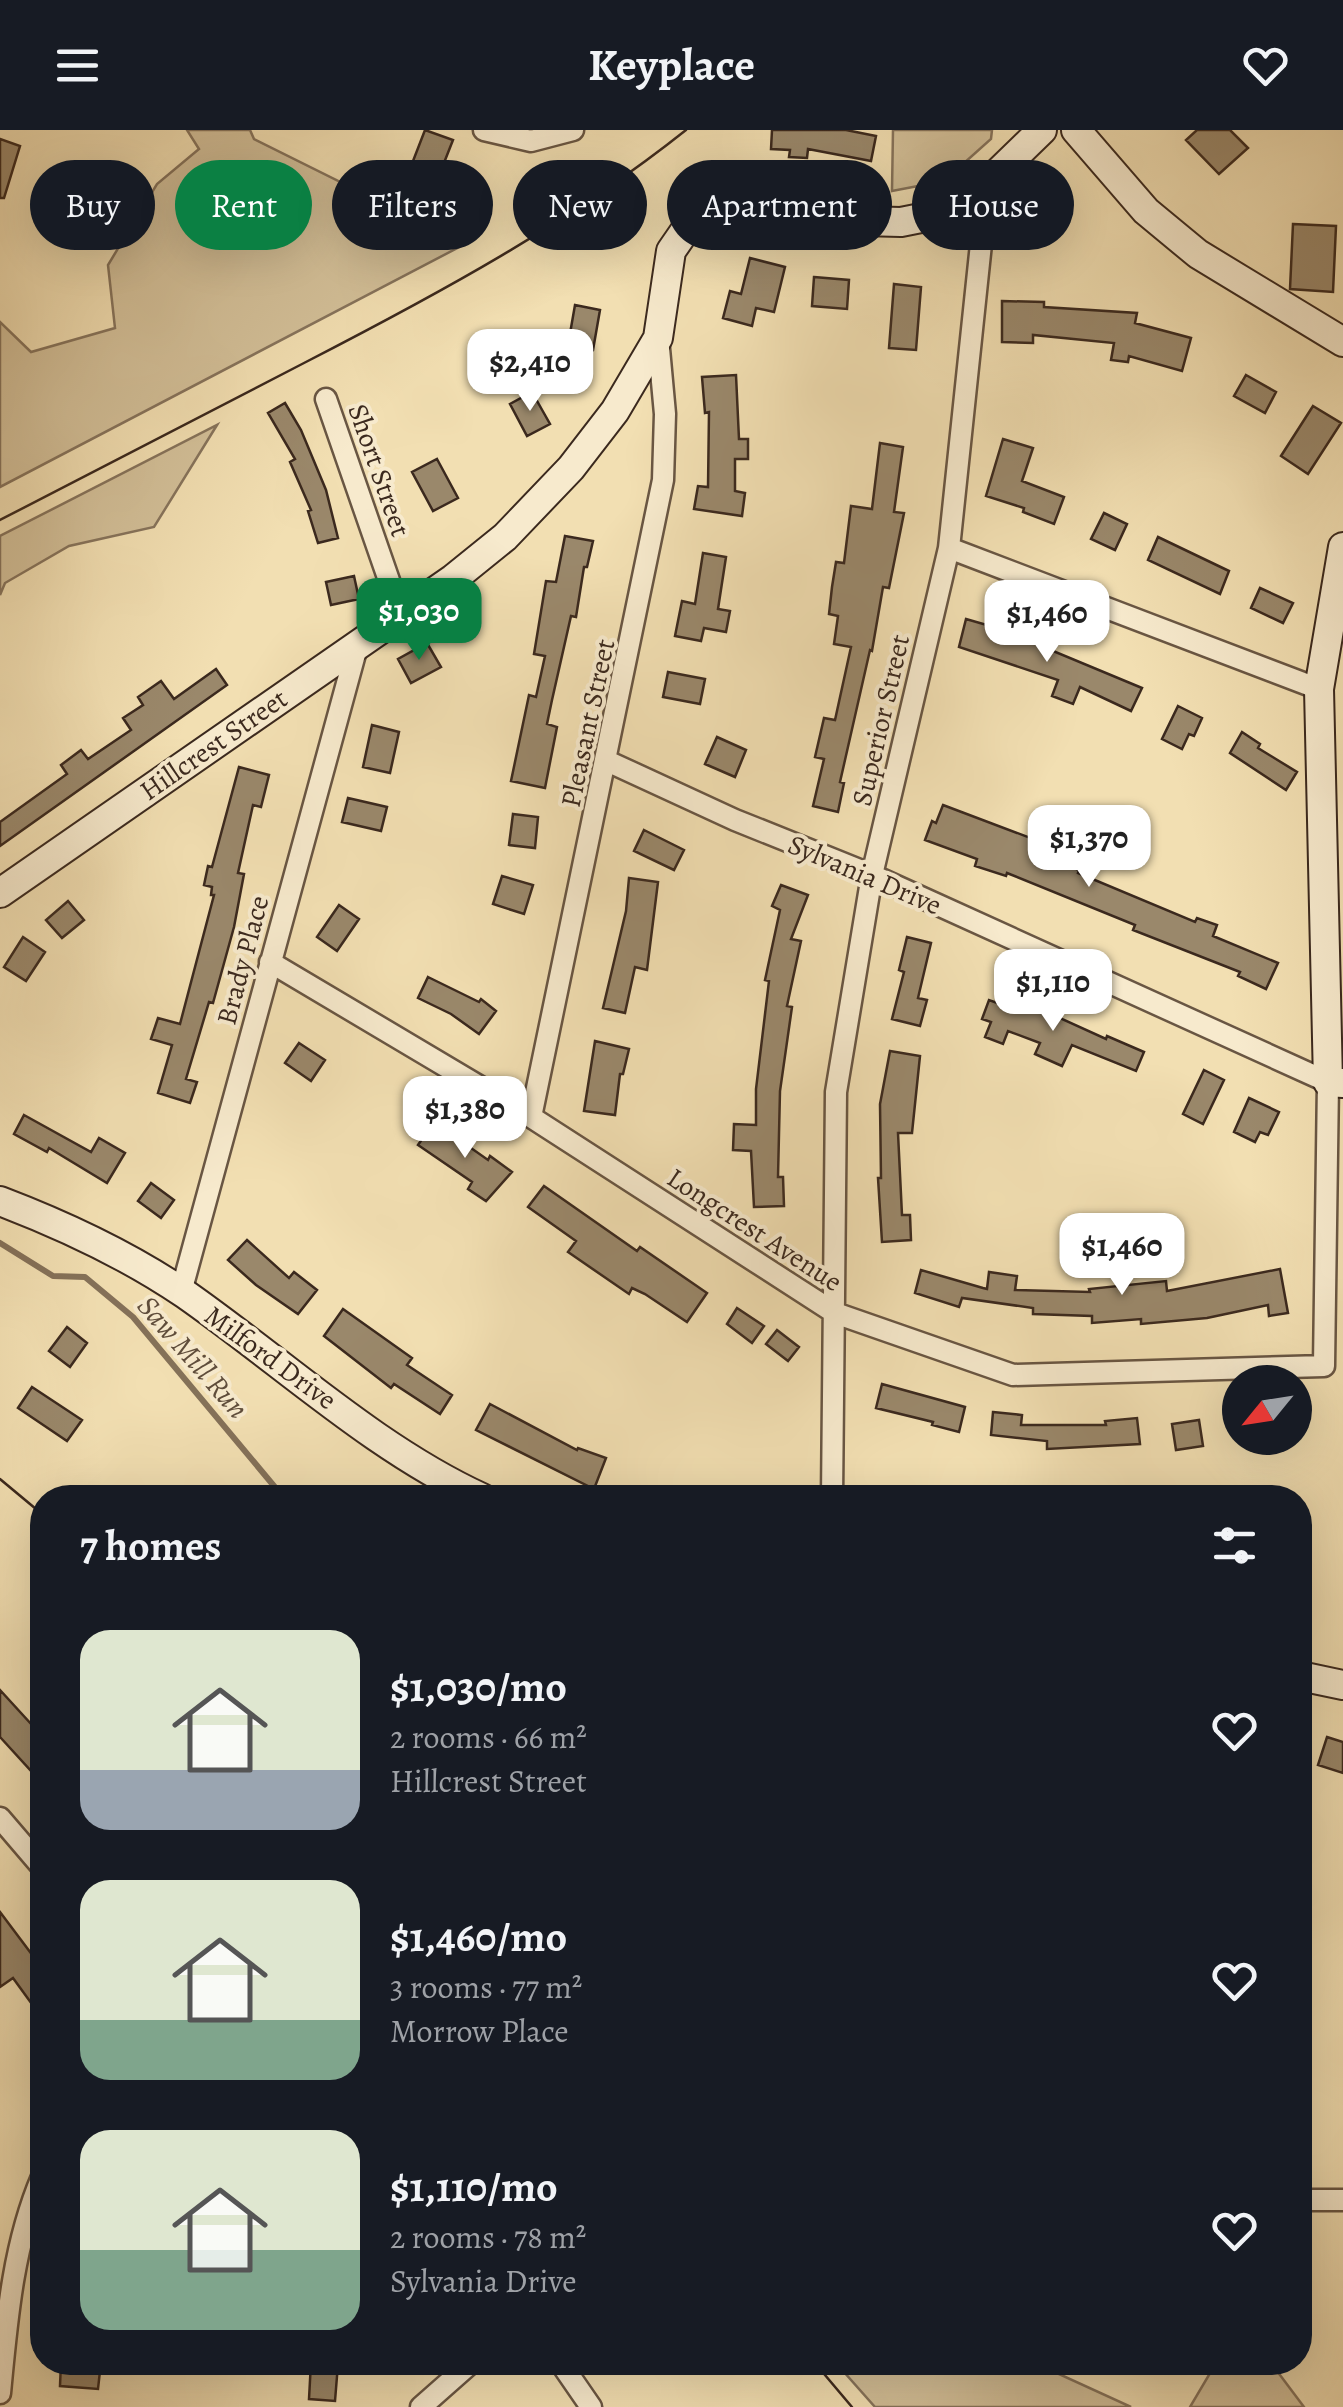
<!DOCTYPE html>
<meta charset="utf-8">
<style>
:root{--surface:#171b24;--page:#242831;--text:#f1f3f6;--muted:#9ea1a6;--accent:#0b8043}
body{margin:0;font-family:Alegreya,serif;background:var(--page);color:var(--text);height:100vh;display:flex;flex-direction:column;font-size:38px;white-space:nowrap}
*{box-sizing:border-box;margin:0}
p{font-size:32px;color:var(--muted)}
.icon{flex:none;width:55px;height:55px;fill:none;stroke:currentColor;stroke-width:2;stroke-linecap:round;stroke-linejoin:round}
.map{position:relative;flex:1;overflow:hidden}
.side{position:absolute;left:30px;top:1355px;width:1282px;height:890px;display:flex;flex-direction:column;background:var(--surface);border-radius:40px;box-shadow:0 10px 40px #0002}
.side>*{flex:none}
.banner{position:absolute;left:30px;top:30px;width:1285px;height:90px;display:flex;gap:20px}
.needle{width:65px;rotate:240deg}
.controls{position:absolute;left:1222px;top:1235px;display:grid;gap:20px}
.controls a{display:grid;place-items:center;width:90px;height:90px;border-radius:50%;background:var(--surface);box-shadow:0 10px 40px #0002;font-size:50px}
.price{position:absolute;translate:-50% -85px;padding:0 22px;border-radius:20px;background:#fff;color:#222;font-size:32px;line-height:65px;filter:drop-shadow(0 2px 5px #0008)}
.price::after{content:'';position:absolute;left:50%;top:60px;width:30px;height:22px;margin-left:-15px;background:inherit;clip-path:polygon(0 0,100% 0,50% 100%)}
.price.selected{background:var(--accent);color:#fff}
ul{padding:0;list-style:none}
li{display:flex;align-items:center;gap:30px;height:250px;padding:0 50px}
li span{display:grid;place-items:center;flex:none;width:280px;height:200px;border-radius:30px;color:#555}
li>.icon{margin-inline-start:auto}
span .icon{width:120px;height:120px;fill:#fffc;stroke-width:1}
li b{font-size:42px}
h2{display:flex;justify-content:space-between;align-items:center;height:120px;padding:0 50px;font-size:42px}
.chip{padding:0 35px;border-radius:45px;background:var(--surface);box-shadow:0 10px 40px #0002;font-size:35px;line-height:90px}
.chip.selected{background:var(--accent);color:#fff}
header{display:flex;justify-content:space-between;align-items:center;height:130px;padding:0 50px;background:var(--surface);font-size:45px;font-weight:700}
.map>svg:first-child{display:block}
</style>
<header><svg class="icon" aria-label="menu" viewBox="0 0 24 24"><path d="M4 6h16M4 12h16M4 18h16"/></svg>Keyplace<svg class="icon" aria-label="heart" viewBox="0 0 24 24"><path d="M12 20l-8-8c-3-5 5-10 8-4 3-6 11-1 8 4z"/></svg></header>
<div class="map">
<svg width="1343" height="2277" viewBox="0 0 1343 2277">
<rect width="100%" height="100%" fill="#f2dfb2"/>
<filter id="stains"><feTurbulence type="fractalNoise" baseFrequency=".002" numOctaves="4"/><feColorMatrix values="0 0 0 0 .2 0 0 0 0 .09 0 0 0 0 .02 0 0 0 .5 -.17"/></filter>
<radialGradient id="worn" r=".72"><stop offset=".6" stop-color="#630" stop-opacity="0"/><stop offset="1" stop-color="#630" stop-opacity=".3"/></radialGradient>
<path fill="#d3c099" stroke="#87745c" stroke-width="2.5" d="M187,0H250L254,9L465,114L0,357V192L31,222L115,198L108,135L157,54L199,19Z
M893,0H992L991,9L944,51L892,61Z
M217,295L154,397L69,416L5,453L0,465V406Z
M836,2233H1035L1131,2277H875Z
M1216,2233H1271L1304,2277H1190Z"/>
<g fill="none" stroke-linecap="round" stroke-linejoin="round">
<path stroke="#847159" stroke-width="6" d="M0,1113L53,1146L85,1147L133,1187L284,1368"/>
</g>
<path fill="#9a886b" stroke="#3b291e" stroke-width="2.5" d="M425,0L453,10L440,43L413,31Z
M772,0H846L876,6L871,31L808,19L807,28L789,27L790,20L771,19Z
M1197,0H1230L1248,18L1219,44L1186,10Z
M0,9L20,16L4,68H0Z
M1293,94L1336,96L1333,162L1290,159Z
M750,128L785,137L774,182L756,178L752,196L723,188L730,161L741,164Z
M814,147L849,150L847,179L812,176Z
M894,154L921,157L916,220L889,218Z
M1002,171L1044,172V177L1137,183L1135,193L1191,208L1182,241L1129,226L1128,232L1111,230L1114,213L1033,205V213L1002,212Z
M575,175L600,180L593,220L568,215Z
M736,245L739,309H748V329H735V361L745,363L742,386L694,379L698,356L708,357L709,282L705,283L702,247Z
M1246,245L1276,262L1265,283L1234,266Z
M532,262L550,294L527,306L510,274Z
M285,273L301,300L326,360L338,408L318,413L308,381L311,380L290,332L295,329L268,283Z
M1313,276L1341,293L1308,344L1281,326Z
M1003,309L1033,318L1022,351L1064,367L1054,394L1023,382L1024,378L986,366Z
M880,313L903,317L894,382L904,383L889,458L883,457L872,521L870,520L840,652L844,653L838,682L813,676L824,629L815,627L824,588L835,590L851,517L834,514L838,486L829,484L832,457L836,432L844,433L851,376L872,379Z
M437,329L458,368L433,381L412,342Z
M1104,383L1127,394L1115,420L1091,409Z
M565,406L593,411L587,437H584L576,487L571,486L552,570L547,594L557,597L545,658L511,651L529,565L536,567L545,526L534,524L546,451L556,452Z
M1158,407L1229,441L1220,464L1148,430Z
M703,423L726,427L718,479L730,481L726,502L704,498L701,511L675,506L682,471L695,474Z
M354,446L359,469L331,475L326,452Z
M1260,458L1293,473L1283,493L1251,478Z
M966,489L1042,511L1041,516L1142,558L1131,581L1080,557L1073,574L1052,566L1058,550L959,517Z
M427,513L441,537L411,553L398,529Z
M216,539L227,555L0,716V692L67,644L61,635L81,620L88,629L131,600L123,588L143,575L138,567L161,551L174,569Z
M668,542L705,549L700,574L663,567Z
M1178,576L1202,588L1194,606L1189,604L1182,619L1162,609Z
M372,595L399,602L390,643L363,637Z
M1242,602L1260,614L1258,618L1297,642L1286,660L1230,623Z
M717,607L746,620L735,647L705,634Z
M239,637L269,645L261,677L253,675L238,743L244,744L234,797L213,873L209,872L186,949L197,952L190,973L158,963L172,915L151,909L158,888L180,894L214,765H211L212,757L204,755L208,736L212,737Z
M348,668L387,677L381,701L342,692Z
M943,675L1057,718L1052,730L1079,740L1078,743L1195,792L1197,788L1217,795L1213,806L1278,833L1266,859L1238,846L1240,842L1133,800L1135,795L1007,743L1006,746L975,736L977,729L925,710L932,691L936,693Z
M513,684L538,687L535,718L509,715Z
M644,700L684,720L674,740L634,721Z
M502,746L533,755L524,784L493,774Z
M629,748L658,752L647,840L635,837L625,883L603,878L626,781Z
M781,755L808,765L791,809L801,811L787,876L792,877L780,961L778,1047H783L784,1076L754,1077L751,1021L733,1020L734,994L756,995V959L769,851L765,850L780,780L772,776Z
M68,771L84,790L62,808L46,790Z
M339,775L359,789L337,821L317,807Z
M23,807L45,822L26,851L4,837Z
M907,807L931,813L918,868L927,870L920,896L892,889L904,842L899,840Z
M428,847L479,872L481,869L496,881L479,904L451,884L418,868Z
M1005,863L1106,909L1107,906L1144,922L1136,941L1072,915L1062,936L1035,924L1040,913L1008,901L1003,914L985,907L991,892L982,889L989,870L1000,874Z
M595,911L629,919L623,944H620L615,985L584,981Z
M299,913L325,930L311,951L285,933Z
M890,921L920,926L912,1003H898L902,1085H910L911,1110L882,1112L878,1048H881L880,974Z
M1204,940L1224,950L1203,994L1183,984Z
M1249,968L1279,982L1268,1005L1260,1002L1255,1012L1234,1002Z
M24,985L91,1022L99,1008L125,1023L107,1053L49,1018L47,1022L14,1004Z
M434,992L488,1030L490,1026L512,1042L486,1071L468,1059L472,1052L418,1015Z
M151,1053L174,1070L161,1088L138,1071Z
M544,1056L637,1121L640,1117L707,1163L687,1192L645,1164L632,1158L629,1164L568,1122L576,1111L528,1077Z
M247,1110L289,1148L294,1142L317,1160L298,1184L256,1155L228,1130Z
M1280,1139L1288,1183L1269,1186L1268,1175L1207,1188L1141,1194V1189L1092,1193V1186L1033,1184V1178L962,1168L959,1177L915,1163L921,1140L983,1158L987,1159L989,1142L1017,1146L1015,1160L1090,1162L1089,1159L1166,1151L1167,1161Z
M737,1178L764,1196L752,1213L727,1194Z
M343,1179L412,1228L407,1235L452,1265L440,1284L394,1254L391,1258L324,1206Z
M67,1197L87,1213L70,1237L49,1221Z
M777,1200L799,1217L788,1231L766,1214Z
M882,1254L965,1277L959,1302L932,1295L933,1292L876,1278Z
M32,1257L82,1290L67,1311L18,1278Z
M490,1274L577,1320L578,1318L606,1328L594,1359L476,1300Z
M993,1282L1022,1285L1021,1295H1106L1105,1291L1137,1288L1140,1314L1047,1319V1311L991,1305Z
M1199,1290L1203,1316L1176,1320L1172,1294Z
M0,1560L42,1606V1653L0,1607Z
M1327,1607L1343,1612V1643L1318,1635Z
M0,1782L42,1838V1888L13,1848L0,1857Z
M61,2232H88V2240L100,2241L98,2259L60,2256Z
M311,2232L338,2234L335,2271L309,2269Z"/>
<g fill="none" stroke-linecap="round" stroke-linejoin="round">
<g stroke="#695643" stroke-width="25">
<path id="street" d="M484,0L531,11L573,0
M326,269L401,485
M949,418L1319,559
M270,832L531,987L835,1183L1013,1245L1324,1236L1328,952L872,745L735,690L607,631
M531,987L663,350L665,284L658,208
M181,1162L358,513
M832,1368L836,962L872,745L949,418L981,114L975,65
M0,1688L42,1737
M1300,2070H1343
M560,2232L591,2277
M0,2263C7,2189 13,2115 42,2047
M421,2277L472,2232"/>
</g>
<g stroke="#3b291e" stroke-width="32">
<path id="secondary" d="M1076,0L1146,81L1198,124L1343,212
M1343,417L1319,559L1328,952L1343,953
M0,763L453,449L505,407L571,338L615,281L658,208L671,121L691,92L716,76L751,64L861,91L901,92L941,84L975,65L1042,0
M0,1071C63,1095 129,1126 185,1164C281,1231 375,1319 482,1368
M1300,1546L1343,1555"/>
</g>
<use href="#street" stroke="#f7eacd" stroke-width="20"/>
<use href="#secondary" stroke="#f7eacd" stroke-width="28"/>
<path stroke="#3b291e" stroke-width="2.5" d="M0,390C102,338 203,285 304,233C438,164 568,94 686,0
M0,1349L42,1384
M814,2232L852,2277"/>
</g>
<g text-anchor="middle" stroke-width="8" stroke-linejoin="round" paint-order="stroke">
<g font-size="28" fill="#3b291e" stroke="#f7eacd">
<text transform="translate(380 340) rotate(71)" y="10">Short Street</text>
<text transform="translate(880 590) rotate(-77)" y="10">Superior Street</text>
<text transform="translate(587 593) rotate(-78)" y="10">Pleasant Street</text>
<text transform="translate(213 614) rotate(-35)" y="10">Hillcrest Street</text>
<text transform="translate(865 744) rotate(23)" y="10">Sylvania Drive</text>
<text transform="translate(242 830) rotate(-75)" y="10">Brady Place</text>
<text transform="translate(755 1099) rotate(33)" y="10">Longcrest Avenue</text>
<text transform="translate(271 1227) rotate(36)" y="10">Milford Drive</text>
</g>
<g font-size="30" font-style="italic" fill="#5f4d3b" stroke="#f7eacd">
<text transform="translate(193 1227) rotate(49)" y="10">Saw Mill Run</text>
</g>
</g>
<rect width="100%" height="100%" filter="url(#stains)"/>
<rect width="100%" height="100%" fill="url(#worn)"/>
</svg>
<div class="controls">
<a><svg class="needle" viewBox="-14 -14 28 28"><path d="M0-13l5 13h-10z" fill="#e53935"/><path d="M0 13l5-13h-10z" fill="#9ea1a6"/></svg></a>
</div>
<b class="price" style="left:530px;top:284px">$2,410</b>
<b class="price selected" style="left:419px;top:533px">$1,030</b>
<b class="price" style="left:1047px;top:535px">$1,460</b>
<b class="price" style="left:1089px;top:760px">$1,370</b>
<b class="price" style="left:1053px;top:904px">$1,110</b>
<b class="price" style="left:465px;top:1031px">$1,380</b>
<b class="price" style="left:1122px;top:1168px">$1,460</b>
<div class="banner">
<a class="chip">Buy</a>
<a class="chip selected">Rent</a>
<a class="chip">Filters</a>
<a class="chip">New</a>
<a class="chip">Apartment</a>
<a class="chip">House</a>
</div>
<section class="side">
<h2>7 homes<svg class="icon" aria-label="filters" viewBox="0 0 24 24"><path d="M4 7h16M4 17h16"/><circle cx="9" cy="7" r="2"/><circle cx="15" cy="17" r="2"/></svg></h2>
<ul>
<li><span style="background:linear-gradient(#dfe7d0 70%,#9aa5b1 0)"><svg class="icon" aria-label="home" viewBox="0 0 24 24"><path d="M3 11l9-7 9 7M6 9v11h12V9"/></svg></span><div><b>$1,030/mo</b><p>2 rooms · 66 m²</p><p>Hillcrest Street</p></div><svg class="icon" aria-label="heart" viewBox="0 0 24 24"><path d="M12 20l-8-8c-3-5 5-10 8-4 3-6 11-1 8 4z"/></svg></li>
<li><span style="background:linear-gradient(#dfe7d0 70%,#7fa58c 0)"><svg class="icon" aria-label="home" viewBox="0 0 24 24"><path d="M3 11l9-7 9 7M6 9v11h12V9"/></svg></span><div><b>$1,460/mo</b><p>3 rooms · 77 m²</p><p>Morrow Place</p></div><svg class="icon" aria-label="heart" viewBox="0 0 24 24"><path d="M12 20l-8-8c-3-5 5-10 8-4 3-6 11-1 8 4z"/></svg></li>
<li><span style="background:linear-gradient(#dfe7d0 60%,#7fa58c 0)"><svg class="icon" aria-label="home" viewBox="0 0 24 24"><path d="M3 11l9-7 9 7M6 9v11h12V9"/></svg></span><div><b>$1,110/mo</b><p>2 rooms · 78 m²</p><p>Sylvania Drive</p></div><svg class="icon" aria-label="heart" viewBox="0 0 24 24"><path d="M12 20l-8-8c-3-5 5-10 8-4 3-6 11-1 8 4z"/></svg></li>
</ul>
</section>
</div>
